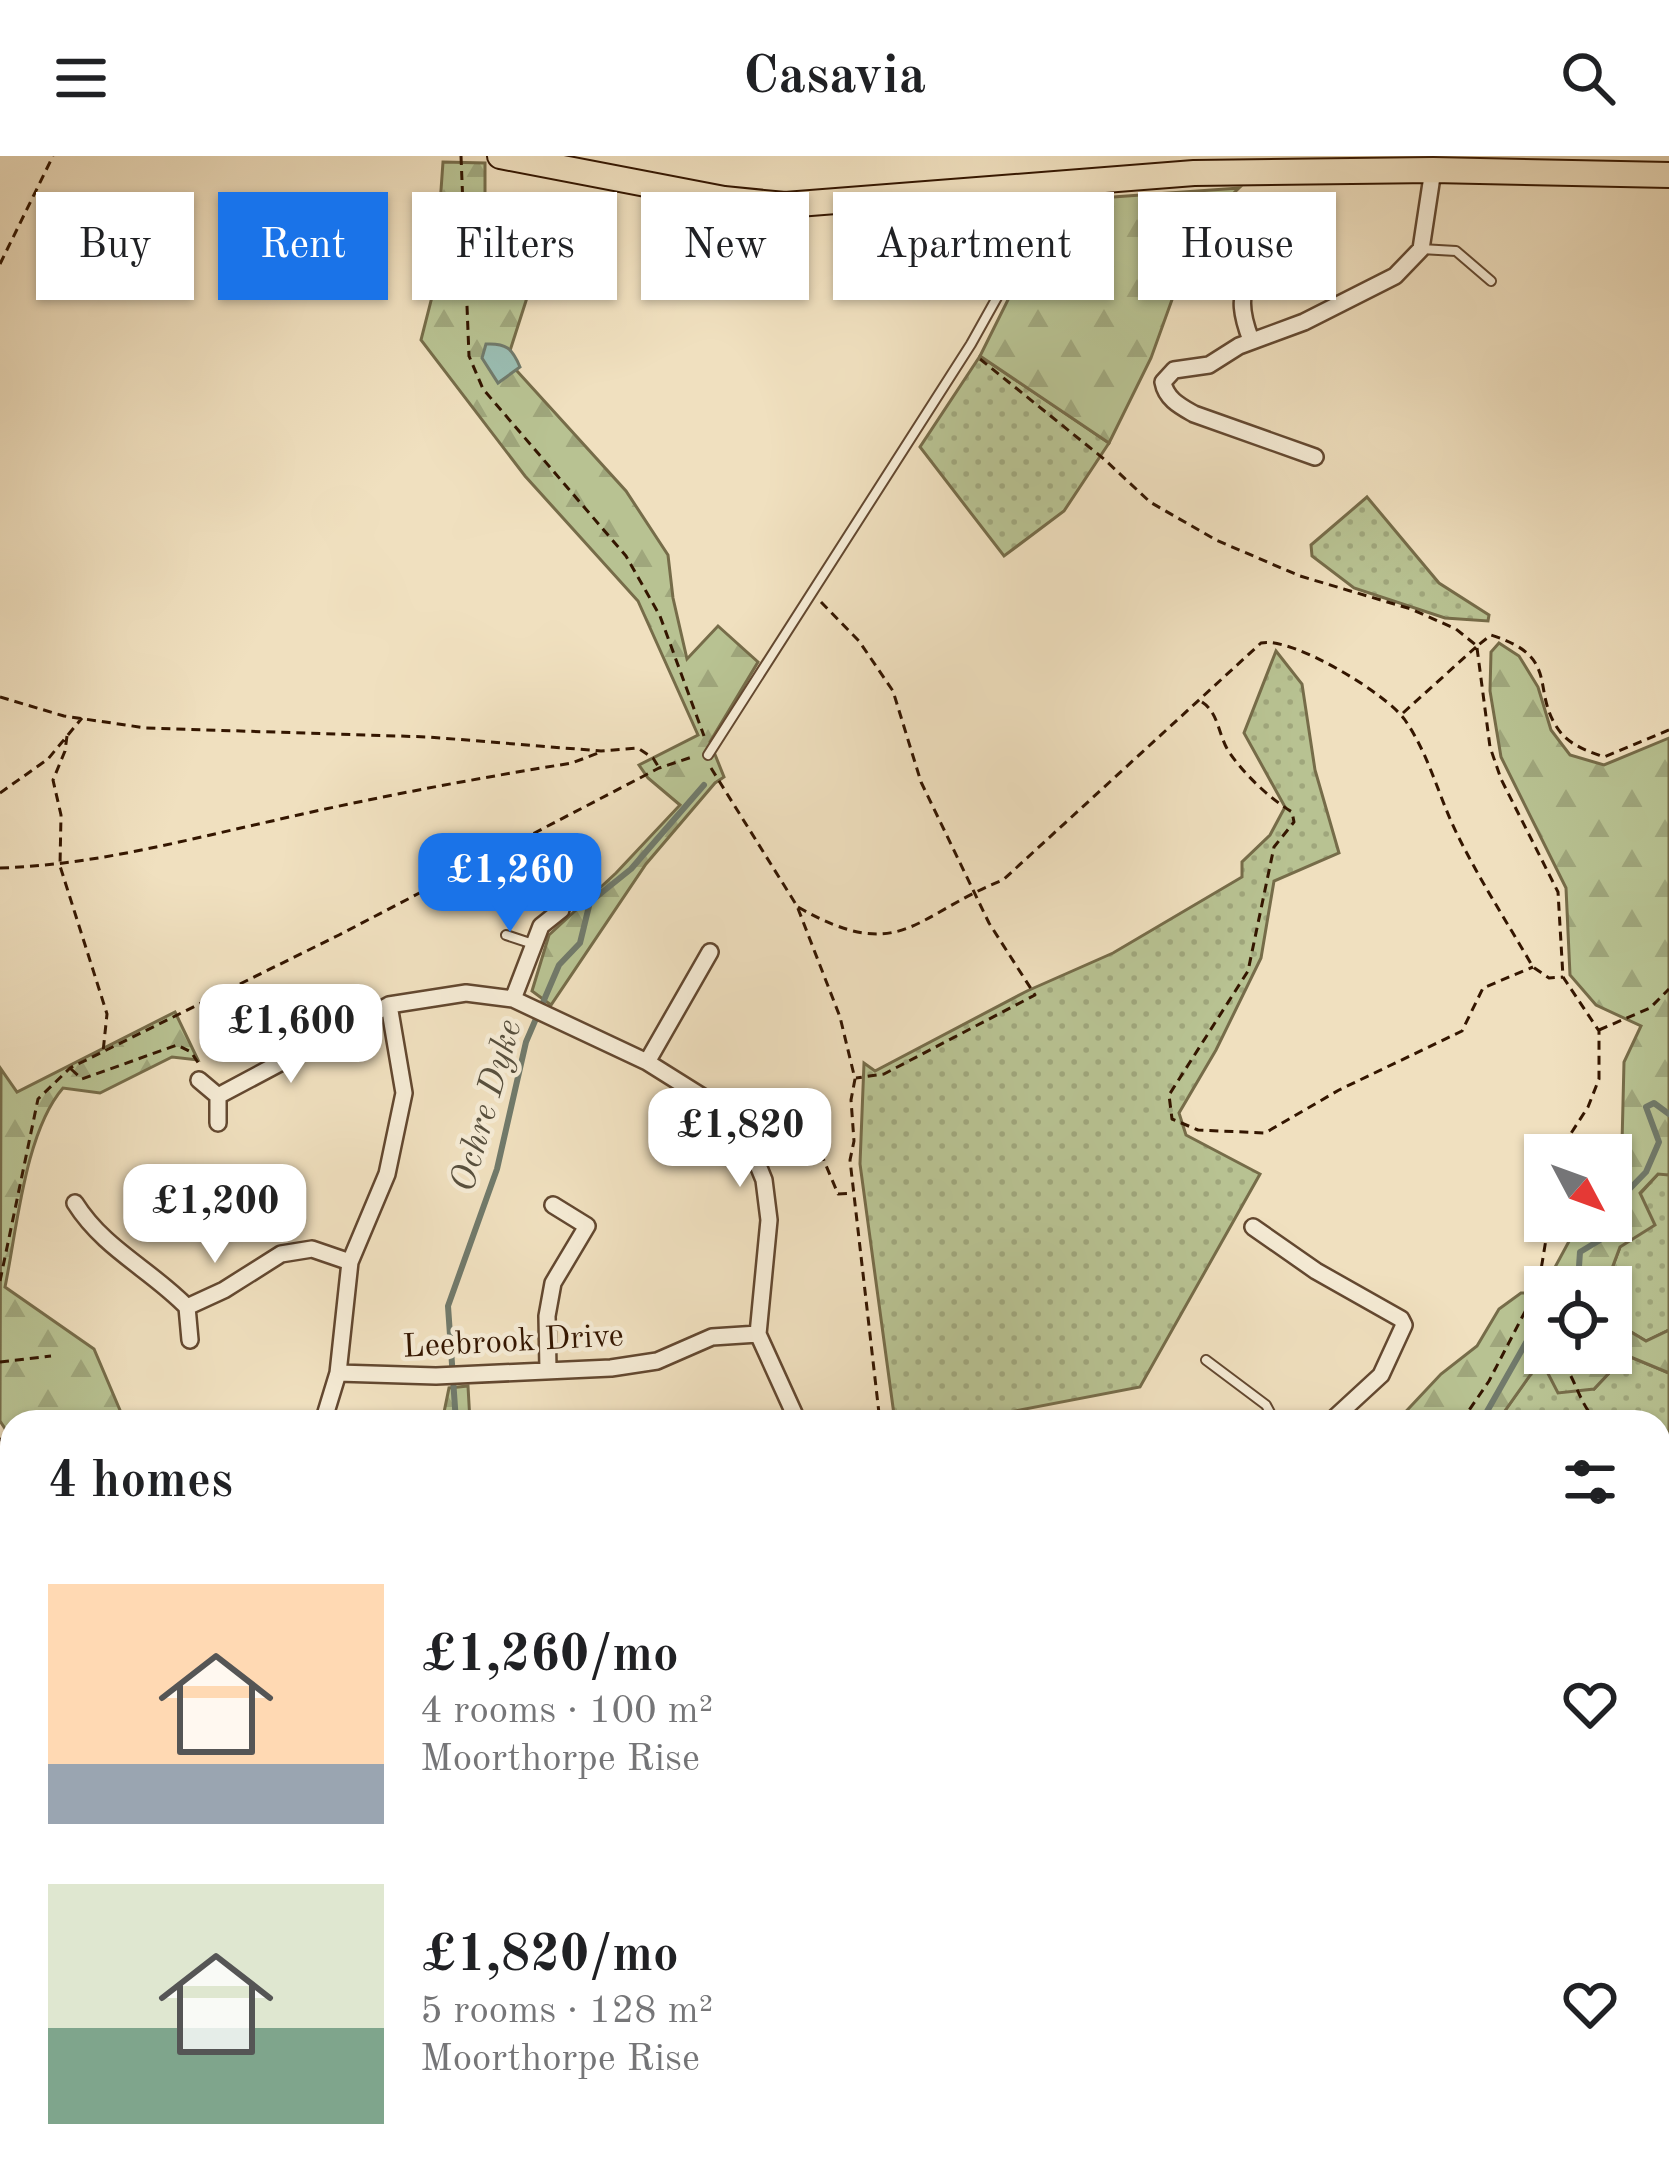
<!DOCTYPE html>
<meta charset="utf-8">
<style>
:root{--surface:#fff;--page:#f2f2f2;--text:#202124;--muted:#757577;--accent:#1a73e8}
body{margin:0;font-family:"Old Standard TT",serif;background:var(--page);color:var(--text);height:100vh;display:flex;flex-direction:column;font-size:45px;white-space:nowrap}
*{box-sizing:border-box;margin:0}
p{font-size:39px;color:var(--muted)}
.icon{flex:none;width:66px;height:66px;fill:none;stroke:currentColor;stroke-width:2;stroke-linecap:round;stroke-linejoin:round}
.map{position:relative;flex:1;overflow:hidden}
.details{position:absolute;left:0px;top:1254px;width:1671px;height:771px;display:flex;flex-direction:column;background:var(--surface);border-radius:36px 36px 0 0;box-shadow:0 3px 9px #0004}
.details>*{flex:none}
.guide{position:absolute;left:36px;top:36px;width:1599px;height:108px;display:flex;gap:24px}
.needle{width:78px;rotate:131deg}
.fabs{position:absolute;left:1524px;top:978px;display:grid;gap:24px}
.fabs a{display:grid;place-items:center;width:108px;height:108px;border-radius:0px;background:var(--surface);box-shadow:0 3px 9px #0004;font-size:60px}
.price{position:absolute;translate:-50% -102px;padding:0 27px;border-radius:24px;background:#fff;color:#222;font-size:39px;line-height:78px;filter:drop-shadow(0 3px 6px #0008)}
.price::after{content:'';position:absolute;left:50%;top:72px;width:36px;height:27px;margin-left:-18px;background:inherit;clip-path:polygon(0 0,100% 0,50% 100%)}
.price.current{background:var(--accent);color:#fff}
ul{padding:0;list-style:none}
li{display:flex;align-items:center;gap:36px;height:300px;padding:0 48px}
li span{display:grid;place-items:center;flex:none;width:336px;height:240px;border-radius:0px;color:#555}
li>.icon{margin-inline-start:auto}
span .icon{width:144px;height:144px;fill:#fffc;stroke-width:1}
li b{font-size:51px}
h2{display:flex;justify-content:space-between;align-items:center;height:144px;padding:0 48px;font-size:51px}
.tag{padding:0 42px;border-radius:0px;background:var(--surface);box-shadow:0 3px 9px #0004;font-size:42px;line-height:108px}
.tag.current{background:var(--accent);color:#fff}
header{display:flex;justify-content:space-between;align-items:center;height:156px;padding:0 48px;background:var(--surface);font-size:54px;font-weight:700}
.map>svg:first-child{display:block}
</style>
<header><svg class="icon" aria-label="menu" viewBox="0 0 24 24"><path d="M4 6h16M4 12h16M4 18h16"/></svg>Casavia<svg class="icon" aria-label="search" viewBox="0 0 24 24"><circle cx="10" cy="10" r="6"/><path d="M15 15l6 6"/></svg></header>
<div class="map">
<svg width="1669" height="2023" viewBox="0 0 1669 2023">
<defs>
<pattern id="grass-dots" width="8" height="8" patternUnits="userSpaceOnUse" patternTransform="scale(3)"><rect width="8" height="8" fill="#b8c292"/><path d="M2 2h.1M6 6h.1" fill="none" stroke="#9fa67c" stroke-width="1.8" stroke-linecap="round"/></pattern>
<pattern id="forest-firs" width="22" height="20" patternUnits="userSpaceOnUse" patternTransform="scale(3)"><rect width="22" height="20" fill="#b8c292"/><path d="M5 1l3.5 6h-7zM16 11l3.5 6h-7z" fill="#9fa67c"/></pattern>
</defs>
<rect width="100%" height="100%" fill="#f0e0bf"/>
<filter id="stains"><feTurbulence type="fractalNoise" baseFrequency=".00167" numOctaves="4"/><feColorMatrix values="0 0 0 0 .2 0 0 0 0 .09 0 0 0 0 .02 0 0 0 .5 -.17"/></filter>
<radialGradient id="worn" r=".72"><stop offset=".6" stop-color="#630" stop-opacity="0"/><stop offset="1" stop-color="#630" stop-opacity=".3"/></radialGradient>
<path fill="url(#grass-dots)" stroke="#766c49" stroke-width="3" d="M980,200L1109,287L1064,355L1004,400L920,291Z
M1367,341L1439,427L1489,459L1488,465L1445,462L1354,432L1312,400L1311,389Z
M1276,495L1302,528L1315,614L1339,697L1274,725L1261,802L1216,894L1179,957L1186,979L1260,1018L1140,1231L958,1266H895L860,1008L864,907L875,915L1027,835L1113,797L1242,721V706L1270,679L1285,651L1244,577Z
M1659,1017L1669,1019V1174L1646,1185L1611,1164V1131H1605L1640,1038Z
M1626,1199L1669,1217V1387L1659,1409V1266H1497L1541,1203L1594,1233Z
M539,2013H754V2023H540Z
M790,2013H1139L1138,2023H789Z
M1235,2013H1390L1386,2023H1233Z"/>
<path fill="url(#forest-firs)" stroke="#766c49" stroke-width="3" d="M443,6L485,7V61L533,123L507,204L626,335L668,399L673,442L687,503L718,470L758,506L710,586L724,621L715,627L646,708L551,849L532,835L549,779L616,717L680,649L648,622L639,609L698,579L638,445L525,320L421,184L434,133Z
M1239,32L1206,64L1191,91L1151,202L1109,287L980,200L1057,45Z
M1499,487L1519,500L1538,531L1551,574L1570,599L1604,609L1669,582V1019L1658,1018L1640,1037L1655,1069L1620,1091L1605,1131H1595L1585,1124L1579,1131H1545V1197H1611V1164L1646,1185L1669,1174V1217L1626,1199L1594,1233L1558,1237L1541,1204L1497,1266H1396L1441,1218L1477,1190L1499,1153L1521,1137H1541L1580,1065H1611V1008L1622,988L1624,906L1641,870L1596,849L1570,819L1566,732L1501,601L1490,535L1491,496Z
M175,856L198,904L172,901L100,937L63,932C25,976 17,1073 5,1131L94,1193L125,1266H12V1283L0,1265L1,913L17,936Z
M468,1230L470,1266H442L449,1232Z
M459,2013H539L540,2023H460Z
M1169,2013H1235L1233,2023H1168Z"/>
<path fill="#9abdb2" stroke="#717a6b" stroke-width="3" d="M486,188C506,187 512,192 520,211L498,227L482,202Z"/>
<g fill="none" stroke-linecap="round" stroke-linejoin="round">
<path stroke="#717a6b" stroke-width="6" d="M1611,1062L1615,1048L1646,1016L1659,986L1646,951L1654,947L1669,958
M1571,1131L1578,1125L1580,1096L1605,1081L1610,1065
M456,1266L448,1150L497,1013L526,886L559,809L580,787L590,746L631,713L704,629
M1481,1266L1545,1153
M511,2023V2013
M1207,2023L1210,2013"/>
<g stroke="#634830" stroke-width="12">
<path id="service" d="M726,50L754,100
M1421,93L1456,95L1491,125
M708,599L971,188L1057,34
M506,779L533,788
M1206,1204L1266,1249L1275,1266"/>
</g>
<g stroke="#634830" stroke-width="20">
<path id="minor" d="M1251,184C1231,132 1245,117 1297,102
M1315,301L1194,258C1180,250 1166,243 1163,226L1174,214L1209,209L1239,190L1304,166L1395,120L1421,93L1433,14
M513,843L541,770L561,754
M647,906L710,796
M199,924L218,940L389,849L466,837L513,843L647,906L722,953L749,987L764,1024L769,1064L758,1178L798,1266
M218,940V967
M75,1047C104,1093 150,1113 187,1151L224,1134L281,1098L312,1093L350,1106
M1253,1071L1316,1115L1401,1163L1404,1169L1381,1219L1330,1266
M187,1151L190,1184
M548,1214L547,1160L553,1127L587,1070L553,1049
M338,1217L436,1220L611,1212L657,1205L712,1181L758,1178
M323,1266L338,1217L350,1106L387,1018L404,937L389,849
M1659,1550L1669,1553
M1659,1825H1669
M766,2023L767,2013
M1464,2023L1466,2013
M1515,2023L1528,2013"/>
</g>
<g stroke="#341600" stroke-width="28">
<path id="primary" d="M500,0L724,43L785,49L1194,17L1433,14L1669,19"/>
</g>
<path stroke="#341600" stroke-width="3" stroke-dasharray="9 6" stroke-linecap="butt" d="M461,0L469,200L483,233L626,400L660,460L704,580
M0,108L53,0
M980,203L1104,303L1150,346L1216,384L1300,420L1411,453L1456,473L1477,490L1491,479C1564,502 1528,535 1561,577C1572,590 1588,595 1604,601L1669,574
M821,446L859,485L893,535L921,626L989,767L1035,839L884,918L856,922
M1477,492L1490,591L1501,623L1558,736L1563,821L1599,875V923L1588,951L1557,999
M0,541L64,560L146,572L429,581L601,595L638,592L653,602L658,610
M1202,546C1219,557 1218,579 1229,596C1244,618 1269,642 1292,656L1294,666L1274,691L1248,815L1169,939L1172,963L1198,974L1265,977L1339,934L1462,875L1483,832L1533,811
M1403,557L1476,491
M67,580L65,595L53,624L61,659L60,710L107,858L103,896
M711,612L797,750L840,861L855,923L851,944L854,985L850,1004L880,1266
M0,637L48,603L82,562
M0,712C94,709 181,685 272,665C371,642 472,623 572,607L598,597
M798,751C901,810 914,759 1003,724L1261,487C1292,480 1387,538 1405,564C1430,600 1439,643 1459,682C1481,726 1508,768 1533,811L1549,822L1563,821
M1599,874L1650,852L1669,833
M71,913L82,923L177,889L191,896L199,908
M778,1006L820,995L838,1038L853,1037
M0,1125L38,943L70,912L339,779L659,612L695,600
M1545,1163L1530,1146L1539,1126L1549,1065
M1545,1181V1192
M1552,1197C1576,1213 1576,1247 1598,1266
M0,1206L51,1200
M1461,1266L1489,1225L1530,1146
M0,1282L12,1299
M1659,1305L1669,1311
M1659,1341L1669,1316
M1659,1424L1669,1426
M1659,1644H1669
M450,2013L451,2023
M565,2013L566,2023
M1300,2013L1303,2023
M1147,2023L1149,2013
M1244,2023L1249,2013"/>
<use href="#service" stroke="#f5ebd5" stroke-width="8"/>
<use href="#minor" stroke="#f5ebd5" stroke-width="15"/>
<use href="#primary" stroke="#f0e0bf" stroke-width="24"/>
</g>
<g text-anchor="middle" stroke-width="9" stroke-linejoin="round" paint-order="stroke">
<g font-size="33" fill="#341600" stroke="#f5ebd5">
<text transform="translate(513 1183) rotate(-3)" y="12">Leebrook Drive</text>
</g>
<g font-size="36" font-style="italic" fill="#58503e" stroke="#f5ebd5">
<text transform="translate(484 949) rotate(-74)" y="13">Ochre Dyke</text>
</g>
</g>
<rect width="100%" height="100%" filter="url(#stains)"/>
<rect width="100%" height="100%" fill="url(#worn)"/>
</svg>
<div class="fabs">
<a><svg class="needle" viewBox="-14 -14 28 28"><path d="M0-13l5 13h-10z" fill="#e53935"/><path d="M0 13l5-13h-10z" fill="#757577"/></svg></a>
<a><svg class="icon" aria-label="locate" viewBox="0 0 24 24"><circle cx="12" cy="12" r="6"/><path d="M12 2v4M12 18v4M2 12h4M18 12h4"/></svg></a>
</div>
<b class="price current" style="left:510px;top:779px">£1,260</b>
<b class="price" style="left:291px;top:930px">£1,600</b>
<b class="price" style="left:740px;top:1034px">£1,820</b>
<b class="price" style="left:215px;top:1110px">£1,200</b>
<div class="guide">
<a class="tag">Buy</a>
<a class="tag current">Rent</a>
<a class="tag">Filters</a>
<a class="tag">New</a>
<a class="tag">Apartment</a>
<a class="tag">House</a>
</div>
<section class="details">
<h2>4 homes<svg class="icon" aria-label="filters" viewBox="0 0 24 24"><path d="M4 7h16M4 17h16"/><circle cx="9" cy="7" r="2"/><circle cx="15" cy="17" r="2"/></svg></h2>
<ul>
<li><span style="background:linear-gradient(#ffd9b3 75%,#9aa5b1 0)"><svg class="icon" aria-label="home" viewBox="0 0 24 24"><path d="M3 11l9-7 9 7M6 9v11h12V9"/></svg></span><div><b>£1,260/mo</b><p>4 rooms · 100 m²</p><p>Moorthorpe Rise</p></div><svg class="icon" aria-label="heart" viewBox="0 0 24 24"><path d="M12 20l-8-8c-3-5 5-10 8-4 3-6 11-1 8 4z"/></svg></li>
<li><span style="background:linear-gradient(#dfe7d0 60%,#7fa58c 0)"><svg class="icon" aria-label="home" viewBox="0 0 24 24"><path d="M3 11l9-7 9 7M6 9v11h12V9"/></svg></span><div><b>£1,820/mo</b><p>5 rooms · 128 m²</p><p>Moorthorpe Rise</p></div><svg class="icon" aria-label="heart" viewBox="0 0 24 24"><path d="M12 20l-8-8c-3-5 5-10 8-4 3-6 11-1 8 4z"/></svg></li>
</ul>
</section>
</div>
